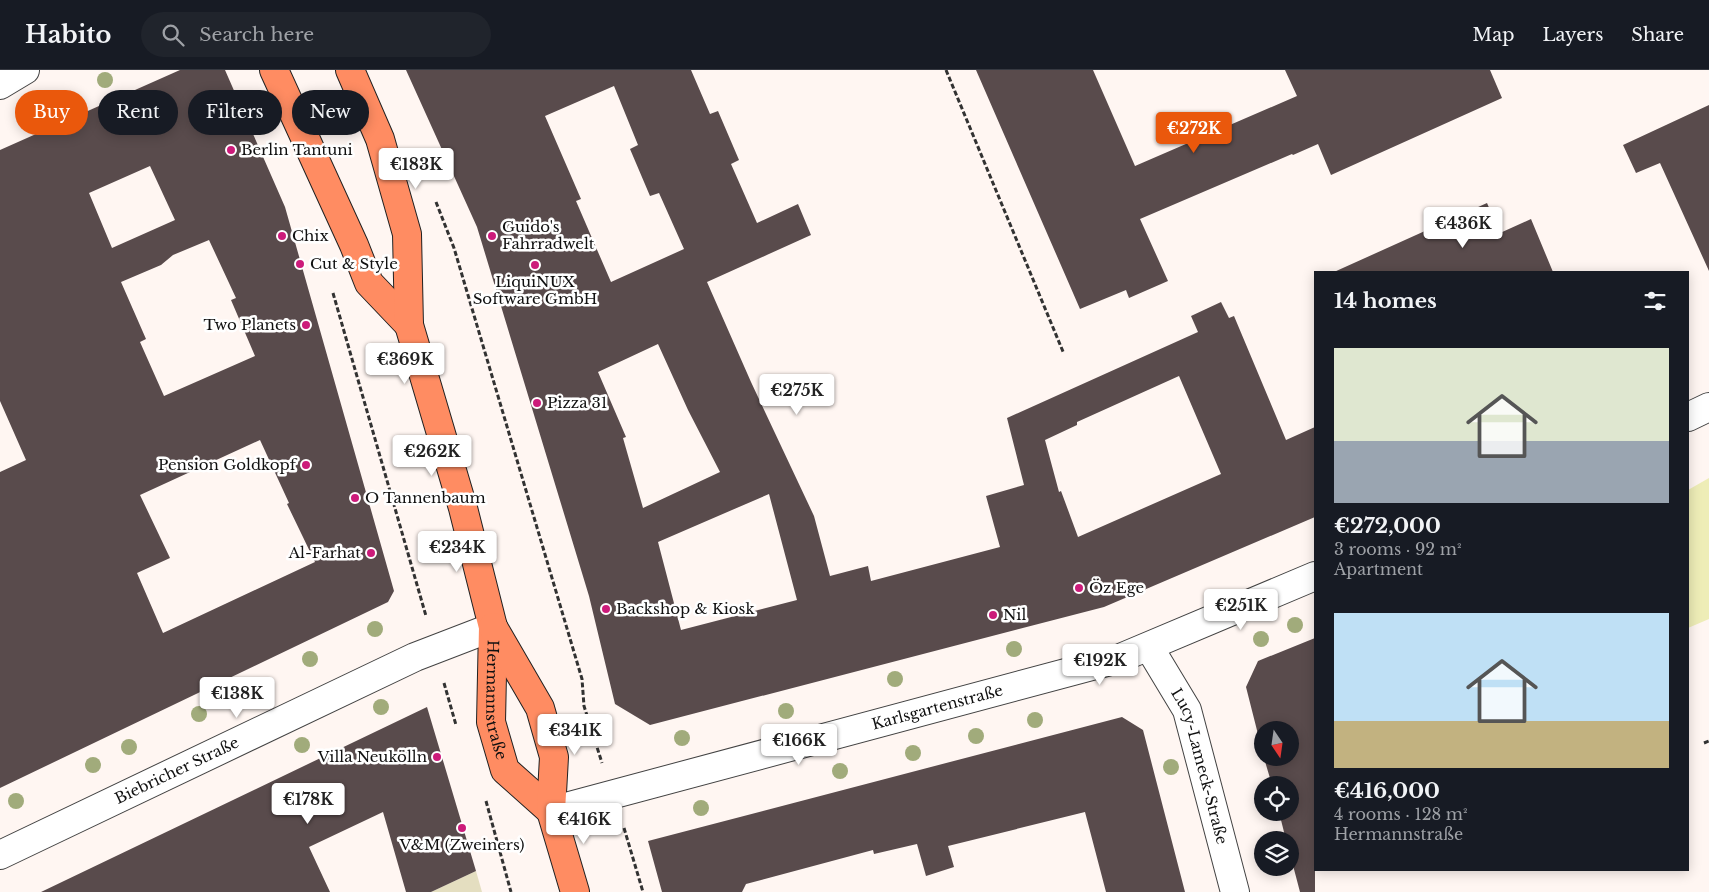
<!DOCTYPE html>
<meta charset="utf-8">
<style>
:root{--surface:#171b24;--page:#20242c;--text:#f1f3f6;--muted:#9ea1a6;--line:#363941;--accent:#ea580c}
body{margin:0;font-family:"Libre Baskerville",serif;background:var(--page);color:var(--text);height:100vh;display:flex;flex-direction:column;font-size:19px;white-space:nowrap}
*{box-sizing:border-box;margin:0}
p{font-size:16px;color:var(--muted)}
.icon{flex:none;width:28px;height:28px;fill:none;stroke:currentColor;stroke-width:2;stroke-linecap:round;stroke-linejoin:round}
.map{position:relative;flex:1;overflow:hidden}
.sheet{position:absolute;left:1314px;top:201px;width:375px;height:600px;display:flex;flex-direction:column;background:var(--surface);border-radius:0px;box-shadow:0 2px 12px #0003}
.sheet>*{flex:none}
.hud{position:absolute;left:15px;top:20px;width:475px;height:45px;display:flex;gap:10px}
.needle{width:32px;rotate:167deg}
.fabs{position:absolute;left:1254px;top:651px;display:grid;gap:10px}
.fabs a{display:grid;place-items:center;width:45px;height:45px;border-radius:50%;background:var(--surface);box-shadow:0 2px 12px #0003;font-size:25px}
.price{position:absolute;translate:-50% -42px;padding:0 11px;border-radius:5px;background:#fff;color:#222;font-size:16px;line-height:32px;filter:drop-shadow(0 1px 2px #0008)}
.price::after{content:'';position:absolute;left:50%;top:30px;width:15px;height:11px;margin-left:-8px;background:inherit;clip-path:polygon(0 0,100% 0,50% 100%)}
.price.on{background:var(--accent);color:#fff}
ul{padding:0;list-style:none}
li{display:grid;align-content:center;gap:10px;height:265px;padding:0 20px}
li span{display:grid;place-items:center;height:155px;border-radius:0px;color:#555}
li>.icon{margin-inline-start:auto}
span .icon{width:90px;height:90px;fill:#fffc;stroke-width:1}
li b{font-size:21px}
h2{display:flex;justify-content:space-between;align-items:center;height:60px;padding:0 20px;font-size:21px}
.tag{padding:0 18px;border-radius:22px;background:var(--surface);box-shadow:0 2px 12px #0003;font-size:18px;line-height:45px}
.tag.on{background:var(--accent);color:#fff}
header{display:flex;align-items:center;gap:30px;box-sizing:border-box;height:70px;padding:0 25px;background:var(--surface);border-bottom:1px solid var(--line)}
header strong{font-size:24px}
nav{display:flex;gap:28px;margin-inline-start:auto;font-size:18px}
.search{width:350px;height:45px;background:var(--page);display:flex;align-items:center;gap:12px;box-sizing:border-box;padding:0 18px;border-radius:28px;color:var(--muted);font-size:19px}
.map>svg:first-child{display:block}
</style>
<header>
<strong>Habito</strong>
<div class="search"><svg class="icon" aria-label="search" viewBox="0 0 24 24"><circle cx="10" cy="10" r="6"/><path d="M15 15l6 6"/></svg>Search here</div>
<nav><a>Map</a><a>Layers</a><a>Share</a></nav>
</header>
<div class="map">
<svg width="1709" height="822" viewBox="0 0 1709 822">
<rect width="100%" height="100%" fill="#fff6f2"/>
<path fill="#eeedb7" d="M1709,408V549L1688,558V420Z"/>
<path fill="#e4dec0" d="M476,801L482,822H431Z"/>
<path fill="#594b4c" fill-rule="evenodd" d="M180,0H225L285,137L394,521L388,532L0,718V402L26,390L0,331V80ZM150,96L175,150L112,178L89,123ZM209,170L236,228L231,230L255,286L164,326L140,272L146,269L121,212L161,195L173,185ZM260,370L289,433L287,434L315,492L163,563L137,503L170,488L140,425Z
M406,0H691L710,44L718,41L739,90L731,94L757,153L798,134L811,165L707,212L751,312L814,446L830,506L868,496L871,511L1000,477L986,426L1024,415L1007,348L1198,262L1191,246L1221,232L1229,248L1234,246L1286,370L1315,357V447L1104,537L650,655L615,634L589,526L477,157ZM614,16L638,75L630,79L650,126L659,123L684,179L611,212L576,131L581,129L545,46ZM658,274L688,340L720,402L643,438L623,368L626,367L598,302ZM1179,306L1221,404L1078,467L1061,421L1059,422L1045,370L1077,355V352ZM769,424L797,530L681,560L658,472Z
M976,0H1093L1135,96L1297,26L1285,0H1490L1502,28L1331,105L1318,74L1293,85L1292,84L1140,149L1168,211L1129,228L1126,220L1080,239Z
M1709,35V201L1660,93L1636,103L1623,75Z
M1487,133L1500,163L1531,149L1553,202H1334Z
M1315,568V822H1300L1290,784V770H1286L1279,742H1290V715H1272L1264,688H1290V660H1262V680L1246,617L1258,591Z
M427,637L476,801L431,822H406L383,742L309,777L330,822H41Z
M1122,647L1143,660L1185,822H1106L1085,742L948,776L954,797L926,806L917,774L874,784L873,780L746,814L742,822H662L648,771Z"/>
<g fill="none" stroke-linecap="round" stroke-linejoin="round">
<g stroke="#434343" stroke-width="30">
<g id="minor">
<path d="M0,15L25,0"/>
<path d="M1688,347L1709,337"/>
<path id="s1" d="M1149,577L1187,640L1235,822"/>
<path id="s2" d="M551,741L1118,589L1315,506"/>
<path id="s3" d="M0,785L415,587L493,557"/>
</g>
</g>
<g stroke="#212121" stroke-width="30">
<g id="major">
<path d="M274,0L354,175L369,213L409,255"/>
<path id="s4" d="M350,0L380,69L407,164L409,255L463,438L493,557L491,652L505,700L551,741"/>
<path d="M493,557L540,638L554,687L551,741L575,822"/>
</g>
</g>
<path stroke="#323232" stroke-width="3" stroke-dasharray="5 2.5" stroke-linecap="butt" d="M946,0L1064,284
M436,132L454,178L582,609L584,636L602,693
M333,223L426,546
M444,613L456,655
M1704,673L1709,671
M486,731L511,822
M624,758L643,822"/>
<use href="#minor" stroke="#fff" stroke-width="28"/>
<use href="#major" stroke="#ff8c62" stroke-width="28"/>
</g>
<g fill="#a1ab7b">
<circle cx="105" cy="10" r="8"/>
<circle cx="1295" cy="555" r="8"/>
<circle cx="375" cy="559" r="8"/>
<circle cx="1261" cy="569" r="8"/>
<circle cx="1014" cy="579" r="8"/>
<circle cx="310" cy="589" r="8"/>
<circle cx="895" cy="609" r="8"/>
<circle cx="234" cy="627" r="8"/>
<circle cx="381" cy="637" r="8"/>
<circle cx="786" cy="641" r="8"/>
<circle cx="199" cy="644" r="8"/>
<circle cx="1035" cy="650" r="8"/>
<circle cx="976" cy="666" r="8"/>
<circle cx="682" cy="668" r="8"/>
<circle cx="302" cy="675" r="8"/>
<circle cx="129" cy="677" r="8"/>
<circle cx="913" cy="683" r="8"/>
<circle cx="93" cy="695" r="8"/>
<circle cx="1171" cy="697" r="8"/>
<circle cx="840" cy="701" r="8"/>
<circle cx="16" cy="731" r="8"/>
<circle cx="701" cy="738" r="8"/>
</g>
<g fill="#cc1b7a" stroke="#fff" stroke-width="2">
<circle cx="231" cy="80" r="5"/>
<circle cx="282" cy="166" r="5"/>
<circle cx="492" cy="166" r="5"/>
<circle cx="300" cy="194" r="5"/>
<circle cx="535" cy="195" r="5"/>
<circle cx="306" cy="255" r="5"/>
<circle cx="537" cy="333" r="5"/>
<circle cx="306" cy="395" r="5"/>
<circle cx="355" cy="428" r="5"/>
<circle cx="371" cy="483" r="5"/>
<circle cx="1079" cy="518" r="5"/>
<circle cx="606" cy="539" r="5"/>
<circle cx="993" cy="545" r="5"/>
<circle cx="437" cy="687" r="5"/>
<circle cx="462" cy="758" r="5"/>
</g>
<g text-anchor="middle" stroke-width="5" stroke-linejoin="round" paint-order="stroke">
<g font-size="15" fill="#101010" stroke="#fff" text-anchor="start">
<text x="241" y="85">Berlin Tantuni</text>
<text x="502" y="162">Guido's<tspan x="502" dy="17">Fahrradwelt</tspan></text>
<text x="292" y="171">Chix</text>
<text x="310" y="199">Cut &amp; Style</text>
<text x="535" y="217" text-anchor="middle">LiquiNUX<tspan x="535" dy="17">Software GmbH</tspan></text>
<text x="296" y="260" text-anchor="end">Two Planets</text>
<text x="547" y="338">Pizza 31</text>
<text x="296" y="400" text-anchor="end">Pension Goldkopf</text>
<text x="365" y="433">O Tannenbaum</text>
<text x="361" y="488" text-anchor="end">Al-Farhat</text>
<text x="1089" y="523">Öz Ege</text>
<text x="616" y="544">Backshop &amp; Kiosk</text>
<text x="1003" y="550">Nil</text>
<text x="427" y="692" text-anchor="end">Villa Neukölln</text>
<text x="462" y="780" text-anchor="middle">V&amp;M (Zweiners)</text>
</g>
<g font-size="15" fill="#101010" stroke="#fff">
<text dy="5" stroke="none"><textPath href="#s4" startOffset="652">Hermannstraße</textPath></text>
<text dy="5" stroke="none"><textPath href="#s2" startOffset="400">Karlsgartenstraße</textPath></text>
<text dy="5" stroke="none"><textPath href="#s1" startOffset="131">Lucy-Lameck-Straße</textPath></text>
<text dy="5" stroke="none"><textPath href="#s3" startOffset="196">Biebricher Straße</textPath></text>
</g>
</g>
</svg>
<div class="fabs">
<a><svg class="needle" viewBox="-14 -14 28 28"><path d="M0-13l5 13h-10z" fill="#e53935"/><path d="M0 13l5-13h-10z" fill="#9ea1a6"/></svg></a>
<a><svg class="icon" aria-label="locate" viewBox="0 0 24 24"><circle cx="12" cy="12" r="6"/><path d="M12 2v4M12 18v4M2 12h4M18 12h4"/></svg></a>
<a><svg class="icon" aria-label="layers" viewBox="0 0 24 24"><path d="M12 4l9 5-9 5-9-5zM3 14l9 5 9-5"/></svg></a>
</div>
<b class="price on" style="left:1194px;top:84px">€272K</b>
<b class="price" style="left:416px;top:120px">€183K</b>
<b class="price" style="left:1463px;top:179px">€436K</b>
<b class="price" style="left:405px;top:315px">€369K</b>
<b class="price" style="left:797px;top:346px">€275K</b>
<b class="price" style="left:432px;top:407px">€262K</b>
<b class="price" style="left:457px;top:503px">€234K</b>
<b class="price" style="left:1241px;top:561px">€251K</b>
<b class="price" style="left:1100px;top:616px">€192K</b>
<b class="price" style="left:237px;top:649px">€138K</b>
<b class="price" style="left:575px;top:686px">€341K</b>
<b class="price" style="left:799px;top:696px">€166K</b>
<b class="price" style="left:308px;top:755px">€178K</b>
<b class="price" style="left:584px;top:775px">€416K</b>
<div class="hud">
<a class="tag on">Buy</a>
<a class="tag">Rent</a>
<a class="tag">Filters</a>
<a class="tag">New</a>
</div>
<section class="sheet">
<h2>14 homes<svg class="icon" aria-label="filters" viewBox="0 0 24 24"><path d="M4 7h16M4 17h16"/><circle cx="9" cy="7" r="2"/><circle cx="15" cy="17" r="2"/></svg></h2>
<ul>
<li><span style="background:linear-gradient(#dfe7d0 60%,#9aa5b1 0)"><svg class="icon" aria-label="home" viewBox="0 0 24 24"><path d="M3 11l9-7 9 7M6 9v11h12V9"/></svg></span><div><b>€272,000</b><p>3 rooms · 92 m²</p><p>Apartment</p></div></li>
<li><span style="background:linear-gradient(#bfe0f5 70%,#c2b280 0)"><svg class="icon" aria-label="home" viewBox="0 0 24 24"><path d="M3 11l9-7 9 7M6 9v11h12V9"/></svg></span><div><b>€416,000</b><p>4 rooms · 128 m²</p><p>Hermannstraße</p></div></li>
</ul>
</section>
</div>
